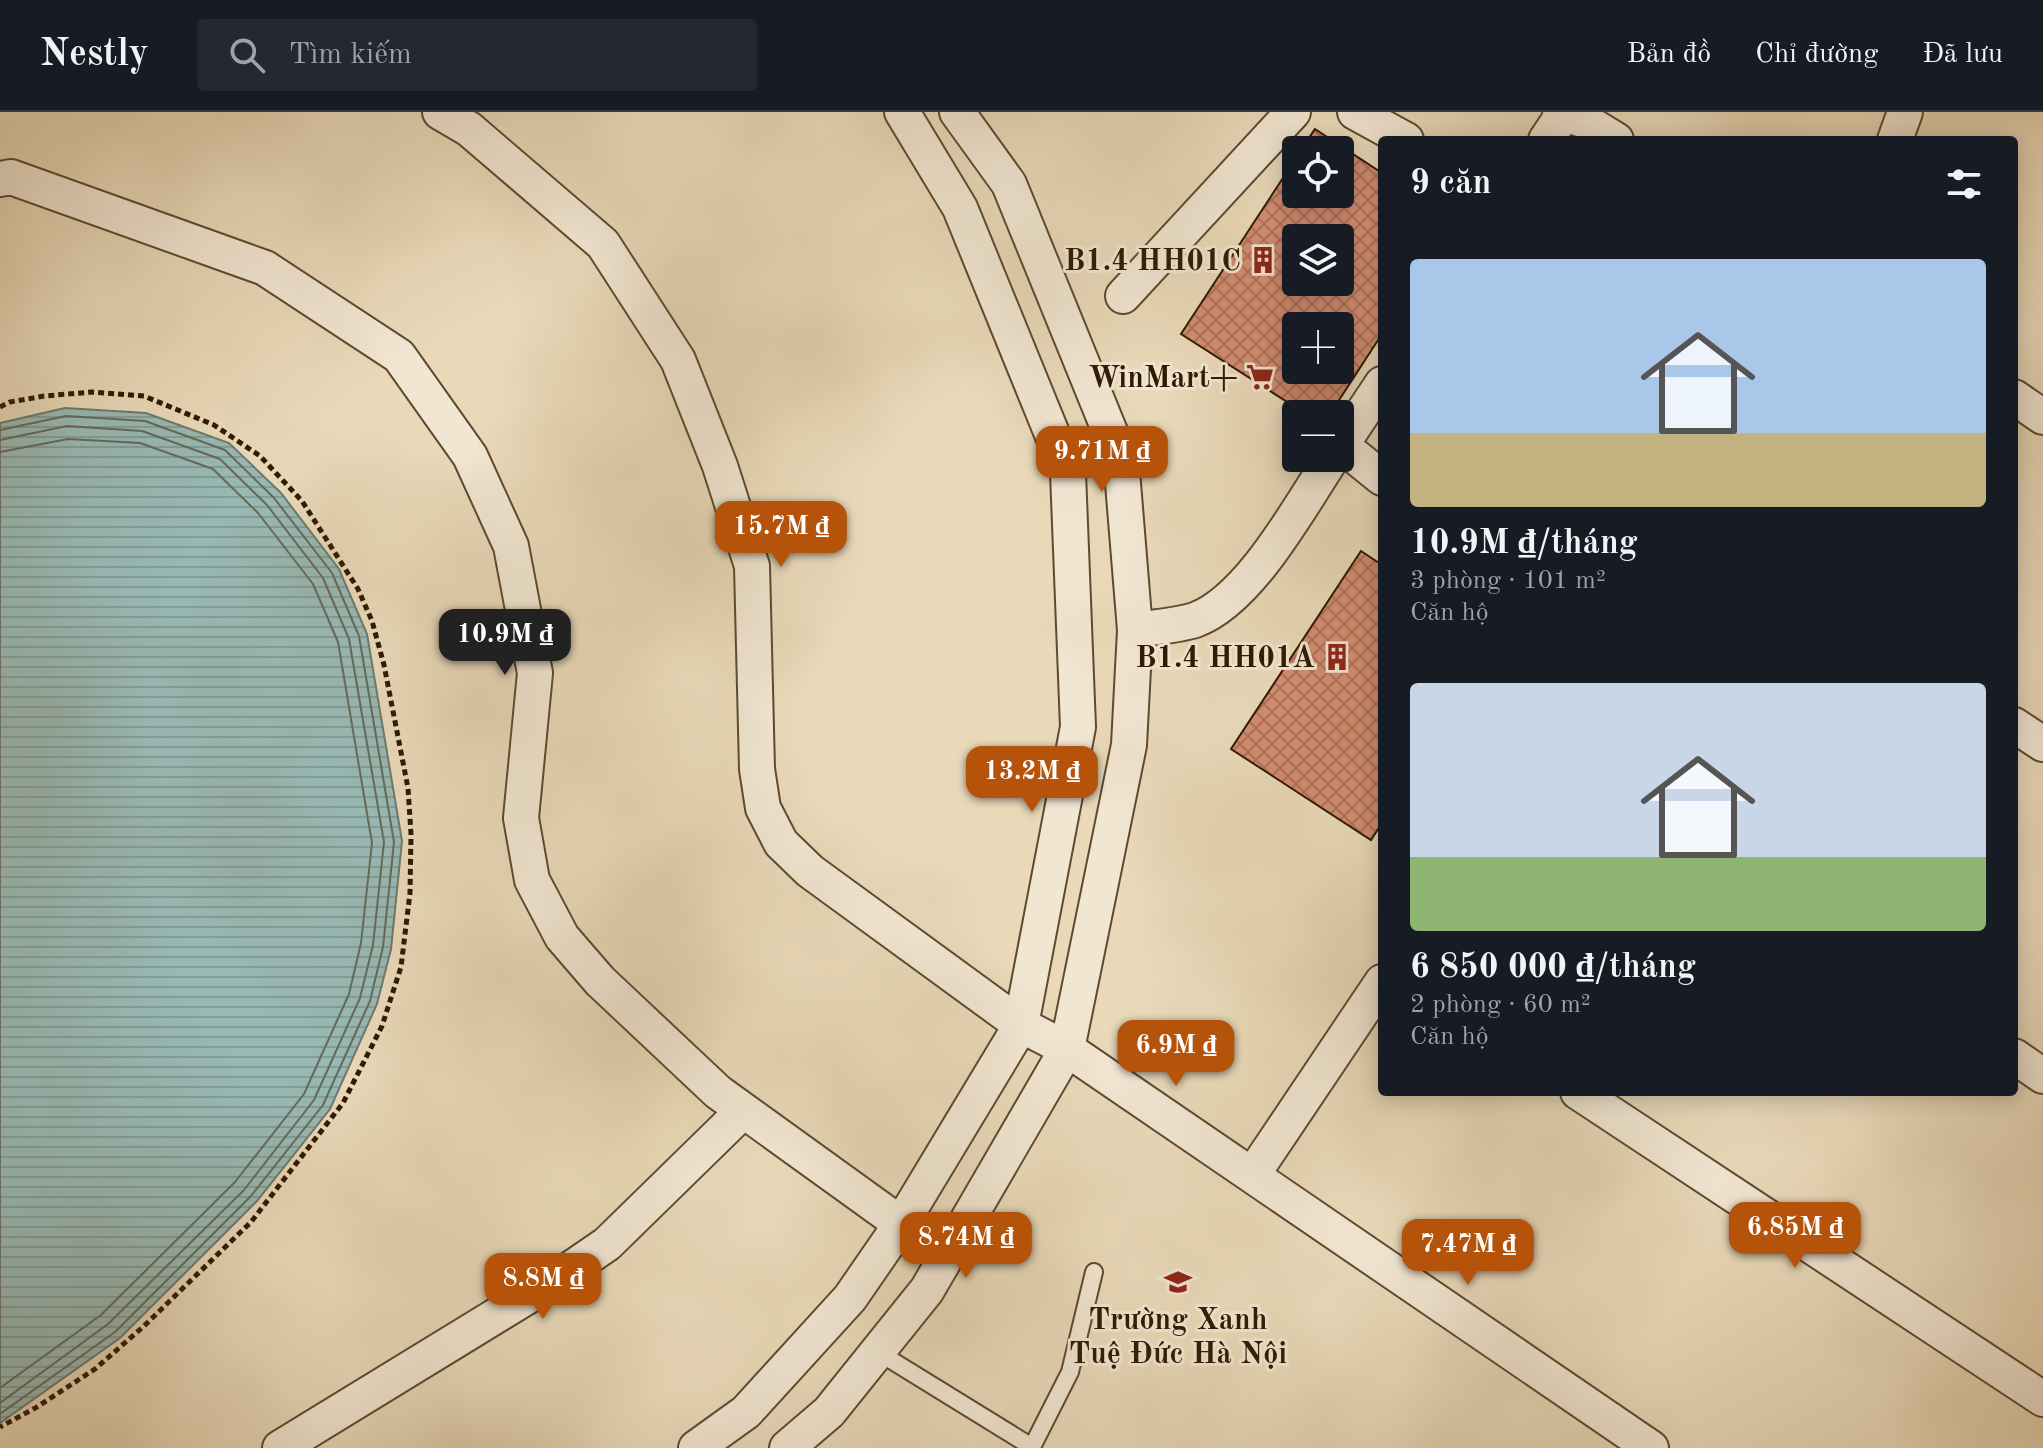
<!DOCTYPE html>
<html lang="vi">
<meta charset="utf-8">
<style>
:root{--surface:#171b24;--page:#242831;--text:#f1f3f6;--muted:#9ea1a6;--line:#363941;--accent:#b45309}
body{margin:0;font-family:"Old Standard TT",serif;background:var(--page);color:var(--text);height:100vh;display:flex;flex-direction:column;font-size:30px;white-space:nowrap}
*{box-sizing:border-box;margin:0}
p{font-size:26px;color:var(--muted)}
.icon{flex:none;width:44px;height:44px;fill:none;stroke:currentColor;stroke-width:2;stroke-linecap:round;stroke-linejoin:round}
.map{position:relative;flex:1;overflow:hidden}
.sheet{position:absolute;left:1378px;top:24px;width:640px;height:960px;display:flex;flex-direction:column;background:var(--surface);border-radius:8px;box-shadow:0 4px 20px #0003}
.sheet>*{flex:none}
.tools{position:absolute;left:1282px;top:24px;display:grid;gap:16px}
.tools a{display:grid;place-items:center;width:72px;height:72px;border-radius:8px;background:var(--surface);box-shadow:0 4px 20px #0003;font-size:40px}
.price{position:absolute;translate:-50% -68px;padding:0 18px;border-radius:16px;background:var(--accent);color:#fff;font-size:26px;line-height:52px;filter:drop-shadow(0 2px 4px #0008)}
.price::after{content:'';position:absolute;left:50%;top:48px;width:24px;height:18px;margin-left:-12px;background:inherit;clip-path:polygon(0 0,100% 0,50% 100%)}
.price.active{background:#222;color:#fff}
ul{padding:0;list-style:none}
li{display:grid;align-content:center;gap:16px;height:424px;padding:0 32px}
li span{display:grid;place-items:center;height:248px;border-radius:8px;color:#555}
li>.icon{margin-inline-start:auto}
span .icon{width:144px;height:144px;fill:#fffc;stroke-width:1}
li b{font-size:34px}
h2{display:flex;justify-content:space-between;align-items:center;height:96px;padding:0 32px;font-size:34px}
header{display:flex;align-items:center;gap:48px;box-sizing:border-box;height:112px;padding:0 40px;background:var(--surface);border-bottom:2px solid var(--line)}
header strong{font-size:38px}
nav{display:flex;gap:44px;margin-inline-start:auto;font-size:28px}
.search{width:560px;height:72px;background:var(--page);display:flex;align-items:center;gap:20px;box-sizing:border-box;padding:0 28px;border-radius:8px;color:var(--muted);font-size:30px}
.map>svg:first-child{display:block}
</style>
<header>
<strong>Nestly</strong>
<div class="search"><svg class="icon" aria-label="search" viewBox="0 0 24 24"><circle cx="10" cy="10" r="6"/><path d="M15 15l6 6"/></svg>Tìm kiếm</div>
<nav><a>Bản đồ</a><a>Chỉ đường</a><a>Đã lưu</a></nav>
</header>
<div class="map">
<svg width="2043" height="1336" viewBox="0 0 2043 1336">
<defs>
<pattern id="water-rules" width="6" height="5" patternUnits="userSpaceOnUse" patternTransform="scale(2)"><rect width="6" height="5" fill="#98b9b4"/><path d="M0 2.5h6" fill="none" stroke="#839e99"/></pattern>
<pattern id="building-cross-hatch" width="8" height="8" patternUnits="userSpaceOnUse" patternTransform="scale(2)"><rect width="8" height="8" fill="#d38c71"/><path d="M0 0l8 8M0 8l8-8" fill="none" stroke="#ac725a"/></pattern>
</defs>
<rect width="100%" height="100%" fill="#e9d9b9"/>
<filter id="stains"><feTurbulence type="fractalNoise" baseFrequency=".0025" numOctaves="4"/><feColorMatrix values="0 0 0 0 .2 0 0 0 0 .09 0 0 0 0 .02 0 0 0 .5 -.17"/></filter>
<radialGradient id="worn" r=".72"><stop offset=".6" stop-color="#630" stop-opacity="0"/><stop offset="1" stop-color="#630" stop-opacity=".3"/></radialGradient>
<path fill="url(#water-rules)" stroke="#6e796c" stroke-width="2" d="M65,296L146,301L229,331L281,381L339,457L367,522L402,729L391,837L377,892L330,997L257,1089L120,1226L0,1311V311Z"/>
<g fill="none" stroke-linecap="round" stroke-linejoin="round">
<path stroke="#646a5a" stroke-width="2" d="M0,318L66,304L145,309L225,338L274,386L332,461L359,524L394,730L383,835L370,889L323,993L251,1084L115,1220L0,1302
M0,328L67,314L142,319L220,347L267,393L323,466L349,527L384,730L373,833L360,886L314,988L244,1078L108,1212L0,1291
M0,340L68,327L140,331L213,357L258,401L313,472L338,530L372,731L361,831L349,882L304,982L235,1070L101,1203L0,1276"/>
</g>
<path fill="url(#building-cross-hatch)" stroke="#2f1a01" stroke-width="2" fill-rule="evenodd" d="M1315,17L1382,61V222L1330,302H1306L1181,222L1296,46V82H1340V38H1301ZM1296,126H1340V170H1296ZM1296,214H1340V258H1296Z
M1361,439L1382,453V711L1371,728L1231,637Z"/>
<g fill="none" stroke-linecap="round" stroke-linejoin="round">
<g stroke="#5e4a2f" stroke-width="20">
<path id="lane" d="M878,1240L1032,1335L1070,1260L1094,1160"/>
</g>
<g stroke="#5e4a2f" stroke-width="38">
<path id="street" d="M440,0L469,17L603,132L678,248L720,354L752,454L757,657L763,696L781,731L810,759L1021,913L1067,937L1651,1336
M1355,0L1406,28
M1560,0L1585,9L1616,28
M1546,28L1564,1
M1895,28L1905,0
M0,67L11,65L265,156L399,244L470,344L511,434L535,561L521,706L532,768L562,825L600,869L718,980L901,1112
M1123,184L1293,0
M2014,285L2043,305
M1341,333L1382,366
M1340,335L1382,272
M1135,518C1154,515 1176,514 1195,508C1250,488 1300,394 1332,346
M2014,613L2043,632
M2014,944L2043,964
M1578,980L2043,1287
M1253,1062L1382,870
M280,1336L556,1167L607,1132L742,1000
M696,1336L746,1300L850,1186L901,1112L1021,913L1078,615L1068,361L960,96L902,0
M787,1336L829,1300L927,1178L1067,937L1129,633L1135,518L1121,347L1009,72L957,0"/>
</g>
<path stroke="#2f1a01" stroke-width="5" stroke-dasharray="6 4" stroke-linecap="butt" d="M0,295L10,290L44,284L92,280L144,284L214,313L260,344L302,389L358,477L372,509L384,553L408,676L411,722L410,781L401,855L382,914L343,991L251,1110L144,1214L95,1257L37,1295L0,1315"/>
<use href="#lane" stroke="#f1e6d2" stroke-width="16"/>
<use href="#street" stroke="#f1e6d2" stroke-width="34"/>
</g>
<defs>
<g id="building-bare" transform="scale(2.16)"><path d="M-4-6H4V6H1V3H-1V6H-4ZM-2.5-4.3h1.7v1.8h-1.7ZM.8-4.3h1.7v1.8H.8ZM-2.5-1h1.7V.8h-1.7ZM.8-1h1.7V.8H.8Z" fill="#8f2418" stroke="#f1e6d2" stroke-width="2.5" paint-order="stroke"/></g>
<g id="supermarket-bare" transform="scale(2.16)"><path d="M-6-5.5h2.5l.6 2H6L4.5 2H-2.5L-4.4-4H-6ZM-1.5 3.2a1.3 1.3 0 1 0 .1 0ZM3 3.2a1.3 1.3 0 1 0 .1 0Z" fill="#8f2418" stroke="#f1e6d2" stroke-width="2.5" paint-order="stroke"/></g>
<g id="school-bare" transform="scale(2.16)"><path d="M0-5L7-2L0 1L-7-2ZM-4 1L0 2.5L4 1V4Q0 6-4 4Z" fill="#8f2418" stroke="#f1e6d2" stroke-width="2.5" paint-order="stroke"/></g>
</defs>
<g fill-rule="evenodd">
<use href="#building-bare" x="1263" y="148"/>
<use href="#supermarket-bare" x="1260" y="265"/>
<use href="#building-bare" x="1337" y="545"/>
<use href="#school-bare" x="1178" y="1170"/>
</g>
<g text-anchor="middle" stroke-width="6" stroke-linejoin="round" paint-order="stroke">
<g font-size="30" font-weight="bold" fill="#2f1a01" stroke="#f1e6d2" text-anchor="end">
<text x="1241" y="158">B1.4 HH01C</text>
<text x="1238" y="275">WinMart+</text>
<text x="1315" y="555">B1.4 HH01A</text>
<text x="1178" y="1217" text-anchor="middle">Trường Xanh<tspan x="1178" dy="34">Tuệ Đức Hà Nội</tspan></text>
</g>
</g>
<rect width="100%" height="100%" filter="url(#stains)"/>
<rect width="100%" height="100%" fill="url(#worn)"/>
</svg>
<div class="tools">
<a><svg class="icon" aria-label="locate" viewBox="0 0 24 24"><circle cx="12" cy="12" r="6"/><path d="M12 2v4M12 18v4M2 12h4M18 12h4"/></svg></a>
<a><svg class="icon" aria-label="layers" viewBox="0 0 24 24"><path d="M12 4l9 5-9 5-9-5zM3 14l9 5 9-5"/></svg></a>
<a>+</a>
<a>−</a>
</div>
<b class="price" style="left:1102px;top:382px">9.71M ₫</b>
<b class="price" style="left:781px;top:457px">15.7M ₫</b>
<b class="price active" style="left:505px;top:565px">10.9M ₫</b>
<b class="price" style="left:1032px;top:702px">13.2M ₫</b>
<b class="price" style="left:1176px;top:976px">6.9M ₫</b>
<b class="price" style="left:1795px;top:1158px">6.85M ₫</b>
<b class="price" style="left:966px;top:1168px">8.74M ₫</b>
<b class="price" style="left:1468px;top:1175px">7.47M ₫</b>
<b class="price" style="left:543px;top:1209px">8.8M ₫</b>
<section class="sheet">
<h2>9 căn<svg class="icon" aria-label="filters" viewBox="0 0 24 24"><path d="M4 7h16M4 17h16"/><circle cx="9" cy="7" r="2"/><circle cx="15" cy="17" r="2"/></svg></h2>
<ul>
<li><span style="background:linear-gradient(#a9c7e8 70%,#c2b280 0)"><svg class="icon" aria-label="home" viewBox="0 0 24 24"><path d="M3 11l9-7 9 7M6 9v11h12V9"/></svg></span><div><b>10.9M ₫/tháng</b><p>3 phòng · 101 m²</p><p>Căn hộ</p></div></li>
<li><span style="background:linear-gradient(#c9d6e8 70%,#8fb573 0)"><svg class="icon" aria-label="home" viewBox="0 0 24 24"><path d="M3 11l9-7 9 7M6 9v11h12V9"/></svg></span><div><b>6 850 000 ₫/tháng</b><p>2 phòng · 60 m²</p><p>Căn hộ</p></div></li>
</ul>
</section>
</div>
